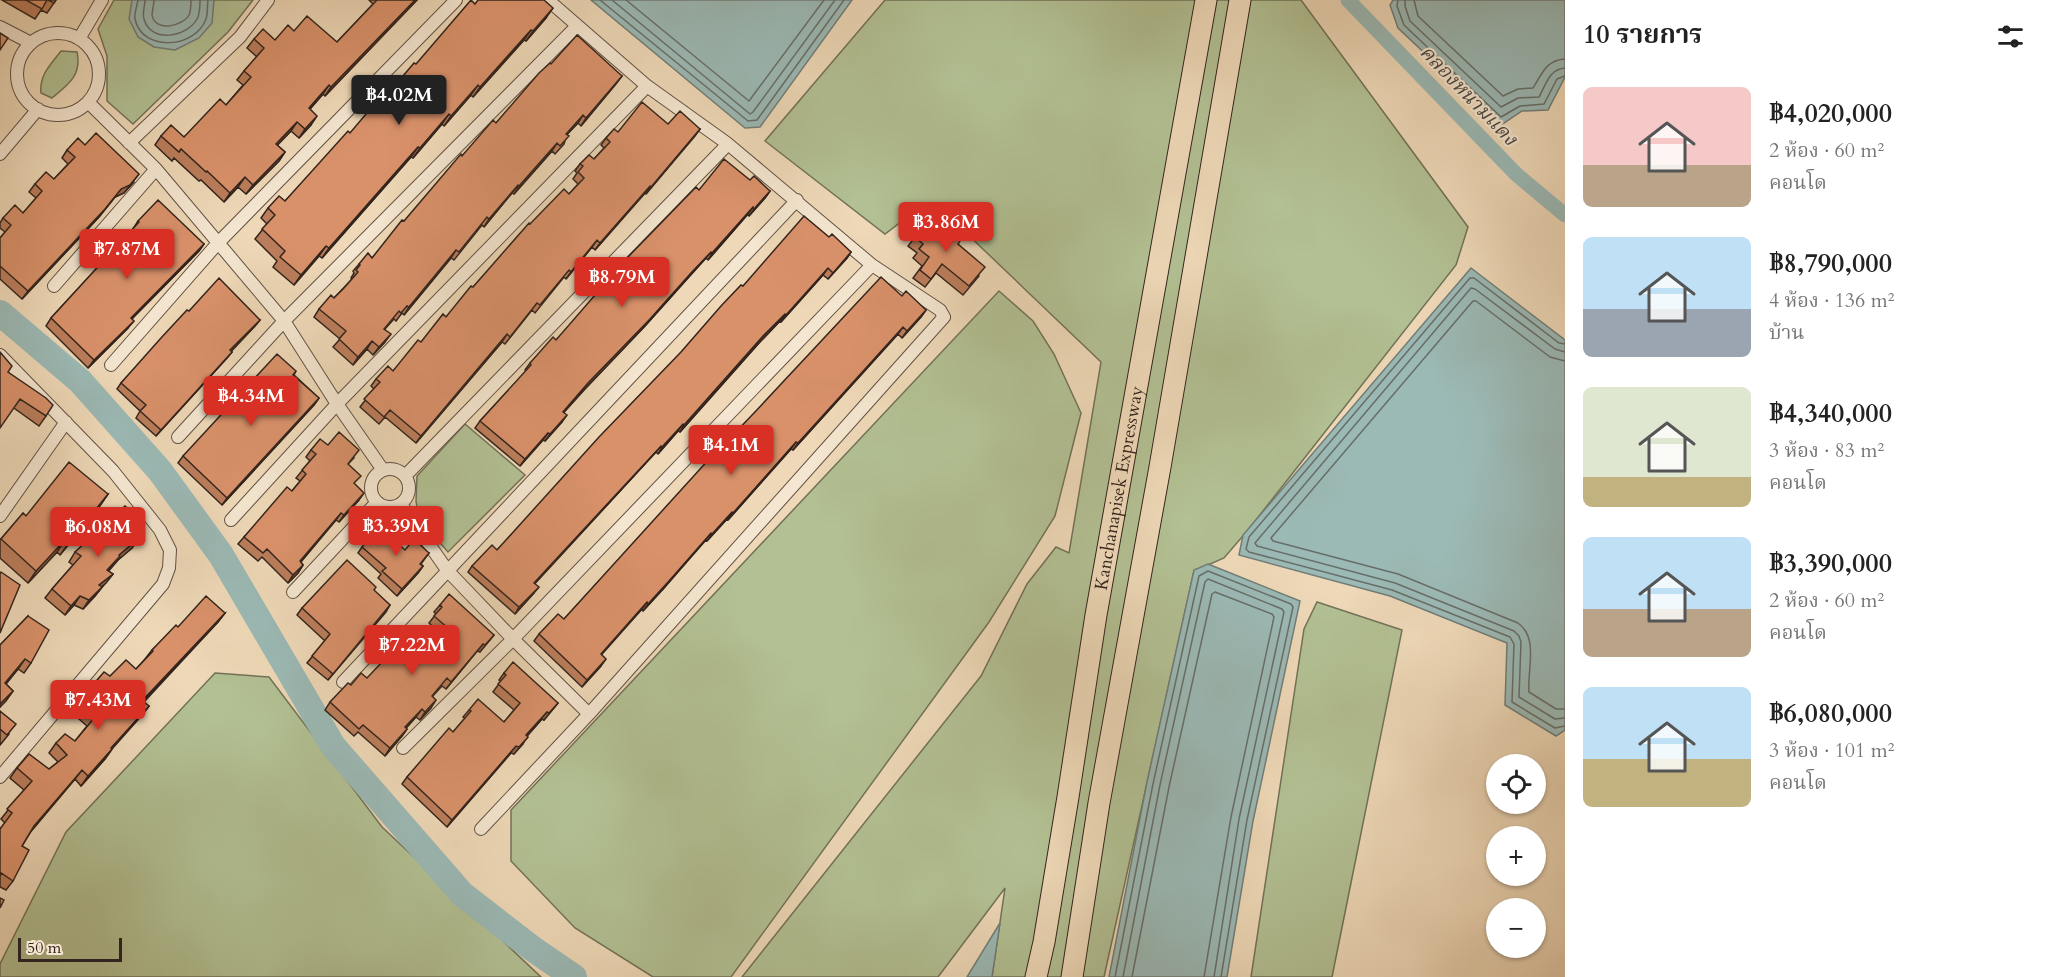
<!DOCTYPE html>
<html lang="th">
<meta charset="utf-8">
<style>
:root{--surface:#fff;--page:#f6f6f6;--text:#222;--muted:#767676;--accent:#d93025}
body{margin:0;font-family:Cardo,"Noto Serif Thai",serif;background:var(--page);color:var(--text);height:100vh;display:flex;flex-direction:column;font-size:22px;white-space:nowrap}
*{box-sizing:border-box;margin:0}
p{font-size:20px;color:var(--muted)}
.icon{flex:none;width:33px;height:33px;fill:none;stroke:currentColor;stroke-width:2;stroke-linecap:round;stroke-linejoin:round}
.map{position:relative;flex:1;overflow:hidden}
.drawer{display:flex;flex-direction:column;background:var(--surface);width:480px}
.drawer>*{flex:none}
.fabs{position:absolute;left:1486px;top:754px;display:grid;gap:12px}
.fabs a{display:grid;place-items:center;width:60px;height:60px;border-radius:50%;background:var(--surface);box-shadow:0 2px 4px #0004;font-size:30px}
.scale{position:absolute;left:18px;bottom:15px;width:104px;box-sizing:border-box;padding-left:6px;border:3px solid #33241d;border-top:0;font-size:16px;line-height:21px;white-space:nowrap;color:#33241d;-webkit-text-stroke:4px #f4e6d0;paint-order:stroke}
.price{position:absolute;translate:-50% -51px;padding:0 14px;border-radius:6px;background:var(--accent);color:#fff;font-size:20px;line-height:39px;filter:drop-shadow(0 2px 3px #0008)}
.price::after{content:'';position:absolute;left:50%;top:36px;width:18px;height:14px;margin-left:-9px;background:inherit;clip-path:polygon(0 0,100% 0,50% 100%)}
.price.selected{background:#222;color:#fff}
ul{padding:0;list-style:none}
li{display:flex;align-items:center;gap:18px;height:150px;padding:0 18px}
li span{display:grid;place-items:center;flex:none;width:168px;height:120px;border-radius:9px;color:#555}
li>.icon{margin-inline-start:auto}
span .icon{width:72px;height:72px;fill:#fffc;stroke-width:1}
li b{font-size:26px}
h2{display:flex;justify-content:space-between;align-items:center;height:72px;padding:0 18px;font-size:26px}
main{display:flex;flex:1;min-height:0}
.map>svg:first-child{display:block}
</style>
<main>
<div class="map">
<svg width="1565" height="977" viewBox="0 0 1565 977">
<rect width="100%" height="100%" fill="#eed8b7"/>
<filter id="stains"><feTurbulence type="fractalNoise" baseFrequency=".00333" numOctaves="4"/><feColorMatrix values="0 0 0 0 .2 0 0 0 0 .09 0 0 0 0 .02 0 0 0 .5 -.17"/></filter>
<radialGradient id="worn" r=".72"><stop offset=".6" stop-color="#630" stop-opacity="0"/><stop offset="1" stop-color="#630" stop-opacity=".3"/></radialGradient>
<path fill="#b2c093" stroke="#727258" stroke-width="1.5" d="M114,0H253L228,32L133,124L107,101V56L98,29Z
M885,0H1301L1468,227L1456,265L1248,530L1224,558L1194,571L1104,977H992L1005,888L938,977H742L981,676L1027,584L1056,547L1069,553L1101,362L939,207L922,206L885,234L765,141Z
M61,51L77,52C82,75 69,84 52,98L41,93C39,75 51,64 61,51Z
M999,291L1033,321L1054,354L1081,413L1055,516L989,622L731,977H653L575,928L511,861V810Z
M465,424L525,475L448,552L419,519L416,501L417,476Z
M1317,602L1402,630L1332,977H1251L1304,629Z
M215,673L269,677L382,827L541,977H0V964L66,832Z"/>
<path fill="#9bb9b5" stroke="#717d78" stroke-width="1.5" d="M132,0H214L212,23L199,38L175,50L154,47L138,37L129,19Z
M591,0H852L760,127L745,128Z
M1393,0H1565V77L1548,110L1522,111L1501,125L1398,28L1390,5Z
M1471,268L1565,340V730L1556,736L1505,705L1507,643L1390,596L1239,555L1243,535Z
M1208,564L1300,601L1253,821L1227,977H1109L1147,782L1194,570Z
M1000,923L992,977H967Z"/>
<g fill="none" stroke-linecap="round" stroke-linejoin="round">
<path stroke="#676e69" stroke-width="1.5" d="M138,0C137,6 134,14 135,19C142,53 196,48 206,19C208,14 207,6 208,0
M145,0C145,6 142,13 144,19C151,44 187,37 197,19C200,14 200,6 200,0
M154,0C154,5 152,11 152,15C155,33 183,26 189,15C191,11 191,5 191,0
M600,0L748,121L757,120L844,0
M612,0L750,114L753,112L835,0
M626,0L749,101L824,0
M1398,0L1397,6L1404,25L1501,117L1520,106L1544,104L1557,79L1565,76
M1405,0V6L1410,21L1501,107L1518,98L1539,97C1546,85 1549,69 1565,68
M1414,0L1418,16L1503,96L1518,89L1533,88C1542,74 1546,60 1565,59
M1565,344L1559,343L1474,278H1470L1249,537L1246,549L1249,552L1392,590L1510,637L1514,644L1512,702L1555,728L1565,726
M1565,352L1555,349L1475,289L1471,288L1255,543L1257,546L1395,583L1514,631L1519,636L1521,642L1519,697L1555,719L1565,718
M1565,361L1550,357L1476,301H1473L1271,538L1273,541L1398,574L1518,623C1539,638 1527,670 1529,692L1556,709H1565
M1115,977L1153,784L1199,576L1208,571L1291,604L1293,607L1247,820L1221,977
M1123,977L1160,785L1205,582L1208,579L1282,609L1284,612L1239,819L1214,977
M1132,977L1169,787L1212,594L1215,592L1272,614L1274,617L1231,817L1204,977"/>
<path stroke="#9bb9b5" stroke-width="15" d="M1348,0L1516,174L1565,215"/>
<path stroke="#9bb9b5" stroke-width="26" d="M0,313L80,381L160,471L221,555L333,746L462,894L533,949L574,977"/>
<g stroke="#625144" stroke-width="14">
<path id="minor" d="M0,27L31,43
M17 74a41 41 0 1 1 82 0a41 41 0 1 1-82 0Z
M79,39L102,0
M88,102L156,169L284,321L337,404L383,470
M129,143L240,37L268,0
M0,154L38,109
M54,286L156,169
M0,355L113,471L160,530L170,550L169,568L163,584L0,777
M111,365L218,243L456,0
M178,437L284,321L577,26
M371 488a19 19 0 1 1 38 0a19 19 0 1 1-38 0Z
M405,476L728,144
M401,504L447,570L513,639L589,714
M0,516L66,422
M231,520L337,404L647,86
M293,592L377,502
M343,682L797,200
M403,748L513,639L872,265
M481,829L589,714L944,317L940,310L872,265L728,144L647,86L548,0"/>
</g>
<g stroke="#33241d" stroke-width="23">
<g id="motorway">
<path id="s1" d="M1036,977L1044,942L1068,797L1096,615L1206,0"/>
<path d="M1072,977L1099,803L1160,467L1240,0"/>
</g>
</g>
<use href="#minor" stroke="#f4e6d0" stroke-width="12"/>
<use href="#motorway" stroke="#eed8b7" stroke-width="21"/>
</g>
<path fill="#bb7d5b" stroke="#33241d" stroke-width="1.5" d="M2,0H56L47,13L41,10L35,19Z
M369,0H417L325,96L323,94L310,109L311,125L299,138L291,131L277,145L285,152L279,161L246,194L238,187L224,202L201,180L199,181L174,158L172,161L155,145L161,136L184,137L226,105L243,85L237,80L244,71L257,57L247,48L254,39L275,40L294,31L337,42L373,4Z
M475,4L546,18L526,41L524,40L473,97L471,95L444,126L442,124L413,158L411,157L322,258L319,256L294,285L273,267L277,261L255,239L267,224L261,218L268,208L285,201Z
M551,64L622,76L581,126L578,123L567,134L564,144L555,154L552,151L514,194L512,193L484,227L482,225L454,260L451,258L404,315L402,313L396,321L394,319L385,329V342L373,355L367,349L353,365L333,347L340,339L314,317L319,309L334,298L352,279L351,278L354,273L353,271L359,264L372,258L462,156L496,123Z
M668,124L700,129L646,194L645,193L595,250L592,247L566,279L564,277L535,313L532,310L505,344L502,342L416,443L385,417L379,424L360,407L374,389L371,386L376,379L393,371L446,317L530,224L569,194L578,184L573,179L577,173L575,171L580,164L594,159L604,148L601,145L606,138L618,132Z
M85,145L134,182L124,193L115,197L99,217L22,299L0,279V238L5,232L0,228V223L3,218L23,213L36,198L29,192L35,184L54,179L68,164L62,158L67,150Z
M750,180L770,191L765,198L749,216L748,214L708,260L706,258L686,280L645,326L584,390L564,412L562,422L545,441L543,440L520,466L475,428L480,421L526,371L525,370L530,363L556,340L699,190Z
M138,221L204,244L199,251L132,319L128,328L88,368L46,326L51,318L133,229Z
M829,237L851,252L847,258L828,279L823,275L781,322L780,321L759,343L680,432L678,431L658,454L656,452L535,583L534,593L515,614L468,572L472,566L497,550L743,286Z
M915,237L958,244L979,276L963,295L936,273L925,287L913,278L922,266L913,258L917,253L908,246Z
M902,296L926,310L921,317L902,338L898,334L793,450L791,449L728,520L727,519L707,541L706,540L664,588L643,611L642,609L601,654V666L582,687L534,641L539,634L564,619L731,437Z
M189,311L260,320L255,326L231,351L232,352L227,358L156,436L136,418L140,411L117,389L121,383Z
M296,371L294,375L319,398L314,405L222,505L178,463L183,456Z
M8,372L46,416L39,426L14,408Z
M328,445L354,458L348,464L359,500L339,522L336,520L301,562L303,565L298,573L288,583L262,557L258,561L238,544L244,537L292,491L300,481L296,478L310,461L306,457L311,450Z
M108,494L99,507L60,555L57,552L28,583L0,558V540L23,513L26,516Z
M134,528L131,531L138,539L132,548L118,560L108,571L113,574L95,596L83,609L74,605L65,615L45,598L52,589L73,565L69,562L75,552Z
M362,547L405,550L429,553L421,564L423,566L418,573L397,596L378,578L381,574L358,553Z
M374,591L390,605L328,680L307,663L325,641L297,615L302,608Z
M440,605L494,635L480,652L477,651L446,689L442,686L432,697L431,708L420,720L416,717L406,728L407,729L402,736L385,756L358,732L354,736L325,710L330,702L351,685L442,651L450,642L429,623L436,614L434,612Z
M225,613L218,622L144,702L149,706L142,715L112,749L105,759L81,786L75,779L31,831L22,846L13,881L6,890L0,887V829L5,823L1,819L24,790L10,778L17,768L49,769L58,762L49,753L56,743L75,741L87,726L71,712L78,702L110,676L136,669L145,659L152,650L178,627Z
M28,616L31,663L24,673L18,669L6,684L13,691L0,707V645Z
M504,673L558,703L544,720L542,719L527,736L523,744L514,754L511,753L447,827L402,784L407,777L453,732L465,718L463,717L469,710L504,722L514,710L493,692L501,681L499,680Z
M0,711L9,734L0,745Z"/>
<path fill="#98664a" stroke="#33241d" stroke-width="1.5" d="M415,0H417L325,96L331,87Z
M553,8L546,18L526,41L533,31Z
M531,30L524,40L473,97L480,87Z
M622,76L616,84L581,126L586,118Z
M329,85L323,94L303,117L309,108Z
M478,85L471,95L444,126L451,116Z
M449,114L442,124L413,158L420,148Z
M583,115L578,123L561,141L566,134Z
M317,116L311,125L299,138L305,129Z
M297,122L291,131L270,153L276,144Z
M700,129L695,136L646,194L651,187Z
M557,143L552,151L514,194L519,186Z
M418,147L411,157L322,258L329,248Z
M285,152L279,161L246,194L253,185Z
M139,174L124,193L115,197L99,217L22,299L28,291L121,189Z
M245,177L238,187L224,202L230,193Z
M518,185L512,193L484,227L489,219Z
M650,186L645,193L595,250L600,243Z
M770,191L765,198L749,216L754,209Z
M753,207L748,214L708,260L712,253Z
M597,240L592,247L566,279L571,272Z
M204,244L199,251L125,325L131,318Z
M326,246L319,256L294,285L301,275Z
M456,250L451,258L404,315L409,307Z
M711,252L706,258L645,326L584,390L558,419L563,412L588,383Z
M851,252L847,258L828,279L833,273Z
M828,268L823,275L781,322L786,315Z
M926,310L921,317L902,338L907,331Z
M785,314L780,321L759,343L680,432L684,425L763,336Z
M260,320L255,326L226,357L230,350Z
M134,321L128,328L88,368L94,360Z
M903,327L898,334L793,450L798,443Z
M391,334L385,342L373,355L379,347Z
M507,334L502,342L416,443L421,436Z
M372,341L367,349L353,365L358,357Z
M232,352L227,358L156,436L161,430Z
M319,398L314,405L222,505L227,498Z
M567,415L562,422L545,441L550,434Z
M683,424L678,431L658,454L662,447Z
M548,433L543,440L520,466L525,459Z
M796,442L791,449L728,520L733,513Z
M661,446L656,452L530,589L534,583Z
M364,493L359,500L339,522L344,515Z
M108,494L99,507L60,555L69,543Z
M732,512L727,519L707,541L712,534Z
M341,513L336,520L295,568L300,561Z
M711,533L664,588L643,611L648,604Z
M138,539L132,548L118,560L101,580L119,555Z
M65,540L57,552L28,583L36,571Z
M303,565L298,573L288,583L293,575Z
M423,566L418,573L397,596L402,589Z
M113,574L106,583L93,594L99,585Z
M102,587L95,596L83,609L89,600Z
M539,587L534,593L515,614L519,607Z
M80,596L74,605L65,615L71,606Z
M647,602L642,609L596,661L601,654Z
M390,605L386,612L328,680L333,674Z
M225,613L218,622L135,710L142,701Z
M494,635L480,652L477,651L446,689L483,644Z
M25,659L18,669L0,691L5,683Z
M606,659L601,666L582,687L587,680Z
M13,691L6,701L0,707V704Z
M436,700L431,708L420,720L425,712Z
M558,703L544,720L542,719L521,743L526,735L547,712Z
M149,706L142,715L104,757L111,748Z
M422,709L416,717L400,735L405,727Z
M407,729L402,736L385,756L390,748Z
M528,737L514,754L511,753L447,827L452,820L516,746Z
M112,749L105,759L81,786L88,776Z
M82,770L75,779L28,835L34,826Z"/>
<path fill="#d9916a" stroke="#33241d" stroke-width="1.5" d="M26,0H47L42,9Z
M48,0H56L54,3Z
M377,0H415L331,87L329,85L309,108L317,116L305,129L297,122L276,144L285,152L253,185L245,177L230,193L207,171L206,172L181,149L179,152L161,136L171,125L184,137L220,99L226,105L251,77L244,71L264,48L254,39L263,29L275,40L288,25L294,31L307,16L337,42Z
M471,0L475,4L478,0H544L553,8L533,31L531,30L480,87L478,85L451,116L449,114L420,148L418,147L329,248L326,246L301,275L280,257L285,251L262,229L275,215L268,208L279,196L285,201L348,131L350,133L383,94L386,96L414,63L416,64Z
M0,33L8,38L0,50Z
M577,35L622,76L586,118L583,115L566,134L569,136L560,146L557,143L519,186L518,185L489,219L487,217L459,252L456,250L409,307L407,306L401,313L399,311L384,329L391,334L379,347L372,341L358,357L339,339L346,331L319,309L331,295L334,298L344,288L358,272L356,270L360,265L359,264L368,253L372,258L402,220L404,221L461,154L462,156L493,120L496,123L539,73L550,63L551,64Z
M642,102L668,124L680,111L700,129L651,187L650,186L600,243L597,240L571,272L569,270L540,305L537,303L510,337L507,334L421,436L390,410L384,417L364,399L380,382L376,379L388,366L393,371L418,340L421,342L443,314L446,317L471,286L473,287L529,223L530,224L564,189L569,194L584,178L578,172L583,166L580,164L589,155L594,159L610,142L606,138L614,129L618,132Z
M96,133L139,174L130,185L121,189L105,209L28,291L0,266V238L11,225L3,218L15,205L23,213L42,191L35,184L46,172L54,179L75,157L67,150L78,138L85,145Z
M724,159L750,180L754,176L770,191L754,209L753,207L712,253L711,252L691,273L650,319L588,383L563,412L567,415L550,434L548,433L525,459L480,421L531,365L530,363L553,337L556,340L629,256L696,187L699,190Z
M158,200L204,244L131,318L134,321L94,360L51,318L139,222L138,221Z
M804,216L829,237L832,234L851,252L833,273L828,268L786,315L785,314L763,336L684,425L683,424L662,447L661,446L534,583L539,587L519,607L472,566L492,545L497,550L599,437L681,352L721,306L741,285L743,286Z
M930,217L960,241L958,244L985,267L969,286L942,264L931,279L920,270L929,257L919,249L923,244L915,237Z
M881,277L902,296L906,291L926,310L907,331L903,327L798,443L796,442L733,513L732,512L712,534L711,533L669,581L648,604L647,602L601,654L606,659L587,680L539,634L558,614L564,619L730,436L731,437L754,413Z
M219,278L260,320L230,350L232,352L161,430L140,411L146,405L121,383L161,338L187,310L189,311Z
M0,352L12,366L8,372L46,398L53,405L46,416L20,399L0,428Z
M277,354L296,371L293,375L319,398L227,498L183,456Z
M339,432L359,450L348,464L361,476L354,483L364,493L344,515L341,513L300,561L303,565L293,575L267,549L263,553L244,537L287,487L292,491L306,474L302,470L316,454L311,450L320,439L328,445Z
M69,462L108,494L69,543L65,540L36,571L1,539L23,513L26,516Z
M125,506L141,519L130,530L138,539L119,555L120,556L107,570L113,574L99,585L102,587L89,600L80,596L71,606L52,589L81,556L75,552Z
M380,527L405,550L414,539L429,553L420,564L423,566L402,589L382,571L386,568L362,547Z
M347,560L376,587L374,590L390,605L333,674L312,656L330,634L302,608Z
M1,572L20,585L0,633V574Z
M449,594L494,635L485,645L483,644L451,682L447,678L432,696L436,700L425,712L422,709L405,727L407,729L390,748L363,725L359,729L330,702L348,683L351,685L361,673L367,678L415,627L442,651L456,635L434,616L442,607L440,605Z
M206,596L225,613L142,701L149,706L111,748L112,749L88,776L82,770L34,826L22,846L29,850L13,881L1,873L0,876V829L12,813L7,809L32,781L17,768L29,754L49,769L67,755L56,743L65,734L75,741L95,717L78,702L104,672L110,676L126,660L136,669L153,651L152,650L176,625L178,627Z
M28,616L49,630L31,663L25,659L5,683L13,691L0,704V645Z
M513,662L558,703L549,713L547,712L526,735L528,737L519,747L516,746L452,820L407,777L449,728L453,732L471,711L469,710L478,699L504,722L520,703L498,684L506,675L504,673Z
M0,711L16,724L7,735L0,729Z
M0,898L4,900L0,908Z"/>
<g text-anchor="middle" stroke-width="4.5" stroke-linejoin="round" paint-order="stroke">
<g font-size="18" fill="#33241d" stroke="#f4e6d0">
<text dy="6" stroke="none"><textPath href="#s1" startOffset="496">Kanchanapisek Expressway</textPath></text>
</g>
<g font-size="20" font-style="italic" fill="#4d4943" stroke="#f4e6d0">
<text transform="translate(1469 95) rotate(46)" y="7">คลองหนามแดง</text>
</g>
</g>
<rect width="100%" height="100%" filter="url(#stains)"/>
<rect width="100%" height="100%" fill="url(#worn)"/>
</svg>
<div class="fabs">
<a><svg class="icon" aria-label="locate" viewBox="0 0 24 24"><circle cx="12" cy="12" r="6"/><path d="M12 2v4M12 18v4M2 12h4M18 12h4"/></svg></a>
<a>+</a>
<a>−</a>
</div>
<div class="scale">50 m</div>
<b class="price selected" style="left:399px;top:126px">฿4.02M</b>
<b class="price" style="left:946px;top:253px">฿3.86M</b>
<b class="price" style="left:127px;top:280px">฿7.87M</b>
<b class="price" style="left:622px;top:308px">฿8.79M</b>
<b class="price" style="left:251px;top:427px">฿4.34M</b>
<b class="price" style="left:731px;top:476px">฿4.1M</b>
<b class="price" style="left:396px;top:557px">฿3.39M</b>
<b class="price" style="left:98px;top:558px">฿6.08M</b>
<b class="price" style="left:412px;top:676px">฿7.22M</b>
<b class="price" style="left:98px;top:731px">฿7.43M</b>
</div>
<section class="drawer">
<h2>10 รายการ<svg class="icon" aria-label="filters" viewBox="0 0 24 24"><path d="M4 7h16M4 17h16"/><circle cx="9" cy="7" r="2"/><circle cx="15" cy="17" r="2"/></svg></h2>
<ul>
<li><span style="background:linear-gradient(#f6c9c9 65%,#b9a48a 0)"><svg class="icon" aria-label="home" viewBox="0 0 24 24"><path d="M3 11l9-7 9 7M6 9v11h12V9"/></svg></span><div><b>฿4,020,000</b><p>2 ห้อง · 60 m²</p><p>คอนโด</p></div></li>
<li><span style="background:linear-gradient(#bfe0f5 60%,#9aa5b1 0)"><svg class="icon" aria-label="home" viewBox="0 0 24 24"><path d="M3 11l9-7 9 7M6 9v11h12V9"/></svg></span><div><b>฿8,790,000</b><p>4 ห้อง · 136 m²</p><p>บ้าน</p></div></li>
<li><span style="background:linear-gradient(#dfe7d0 75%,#c2b280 0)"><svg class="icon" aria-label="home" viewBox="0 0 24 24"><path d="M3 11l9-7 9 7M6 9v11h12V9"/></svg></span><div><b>฿4,340,000</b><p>3 ห้อง · 83 m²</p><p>คอนโด</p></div></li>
<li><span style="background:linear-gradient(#bfe0f5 60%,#b9a48a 0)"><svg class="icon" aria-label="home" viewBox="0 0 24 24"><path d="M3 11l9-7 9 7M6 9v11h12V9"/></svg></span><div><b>฿3,390,000</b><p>2 ห้อง · 60 m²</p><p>คอนโด</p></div></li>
<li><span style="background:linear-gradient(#bfe0f5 60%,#c2b280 0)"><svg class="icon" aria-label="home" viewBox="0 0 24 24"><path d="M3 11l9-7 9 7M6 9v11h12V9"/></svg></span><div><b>฿6,080,000</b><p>3 ห้อง · 101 m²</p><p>คอนโด</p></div></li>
</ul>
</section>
</main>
